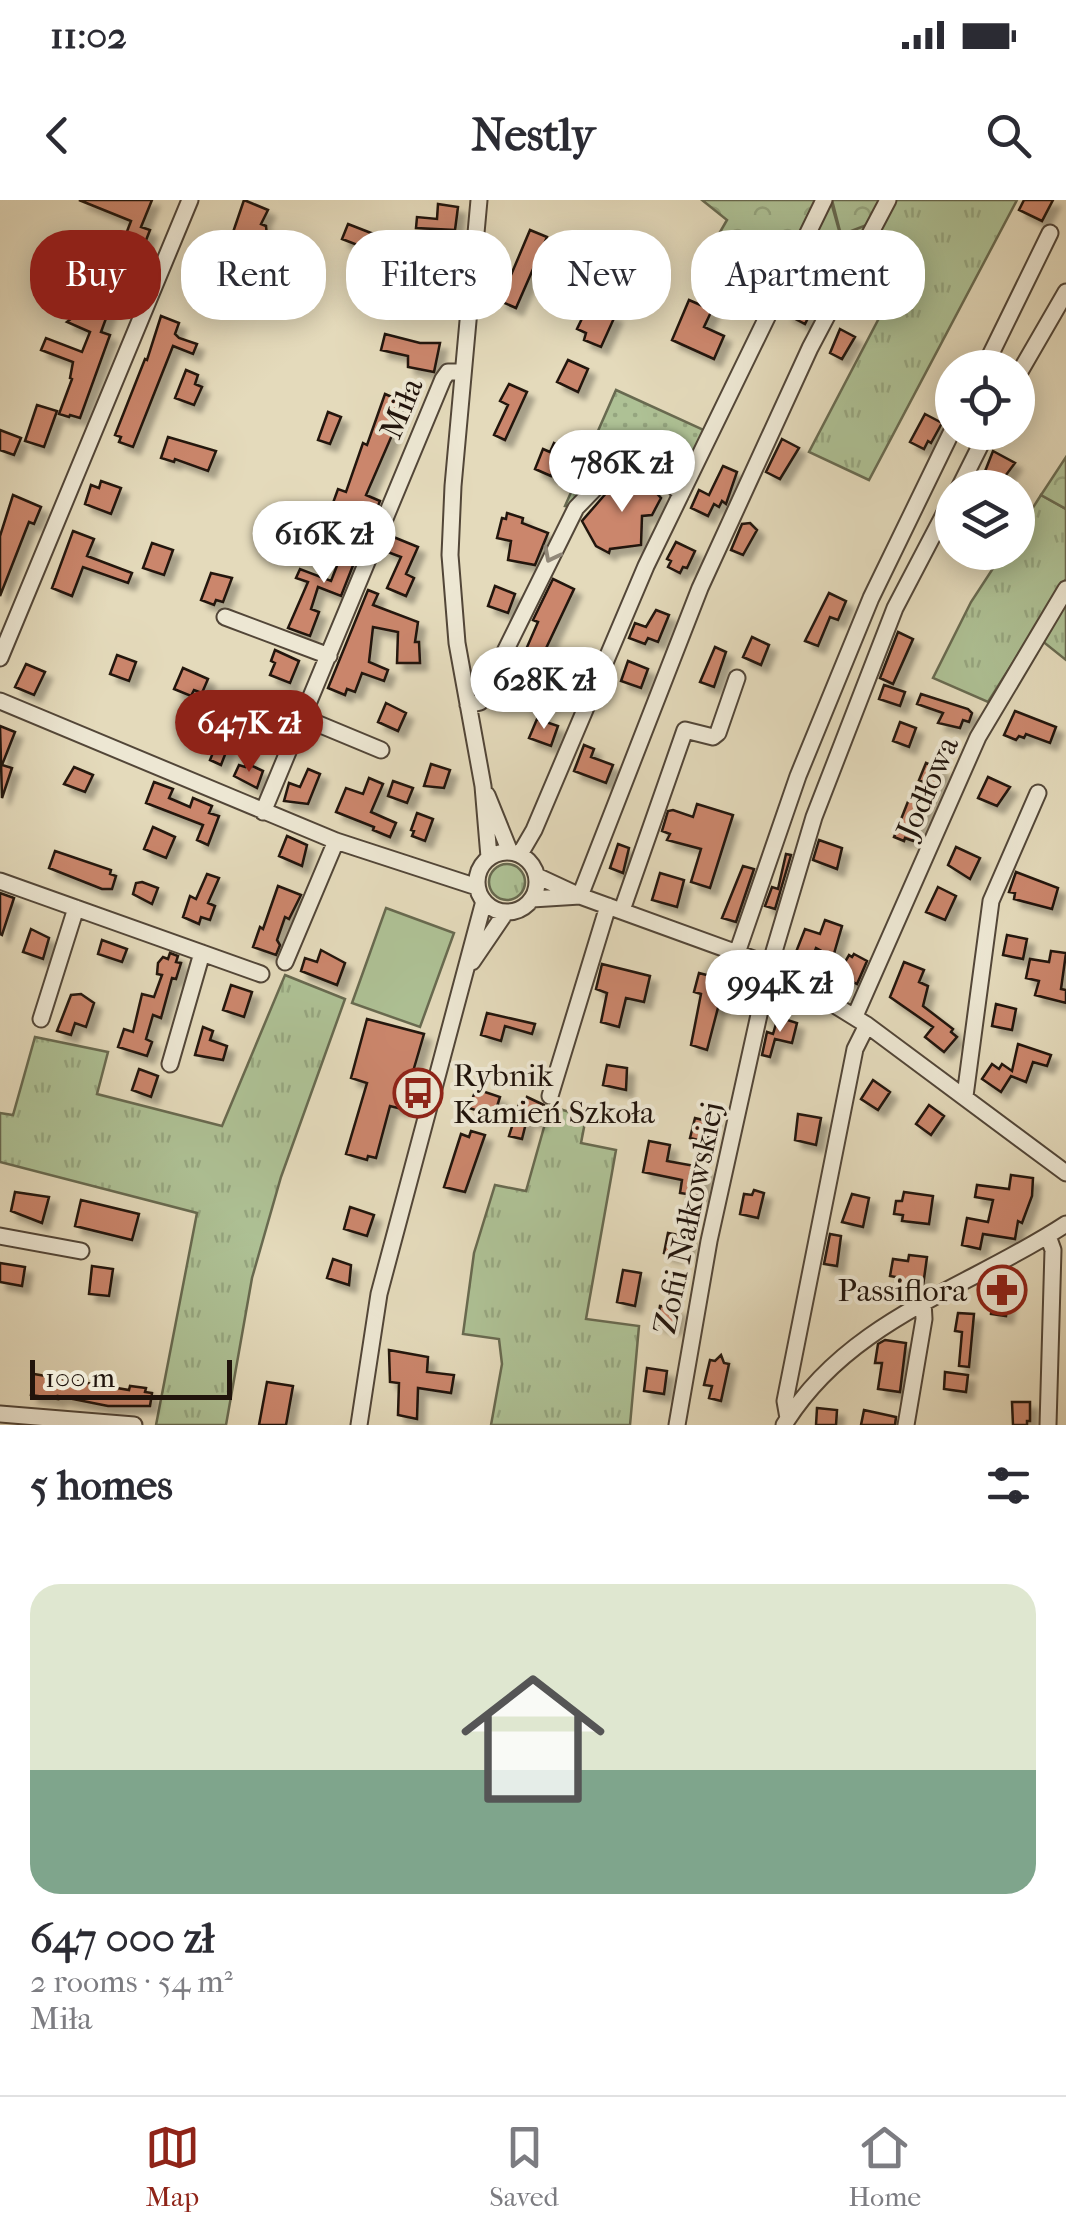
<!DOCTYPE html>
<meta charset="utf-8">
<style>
:root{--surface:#fff;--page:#f7f7f7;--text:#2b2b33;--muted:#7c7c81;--line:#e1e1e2;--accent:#8f2418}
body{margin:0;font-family:"IM FELL French Canon",serif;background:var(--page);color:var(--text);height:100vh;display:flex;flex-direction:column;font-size:38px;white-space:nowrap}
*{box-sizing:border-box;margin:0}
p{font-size:32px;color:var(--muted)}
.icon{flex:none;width:55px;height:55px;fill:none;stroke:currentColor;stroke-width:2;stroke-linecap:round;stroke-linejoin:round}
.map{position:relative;height:1225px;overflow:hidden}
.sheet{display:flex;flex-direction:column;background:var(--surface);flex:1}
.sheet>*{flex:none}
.guide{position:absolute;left:30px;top:30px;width:1008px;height:90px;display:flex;gap:20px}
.fabs{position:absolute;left:935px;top:150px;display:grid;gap:20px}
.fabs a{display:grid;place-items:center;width:100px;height:100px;border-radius:50%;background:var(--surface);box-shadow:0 5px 25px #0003;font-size:50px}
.scale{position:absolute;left:30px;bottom:25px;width:202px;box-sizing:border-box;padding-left:10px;border:5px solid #21140c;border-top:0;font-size:28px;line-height:35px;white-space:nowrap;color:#21140c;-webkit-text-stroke:8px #ede7d3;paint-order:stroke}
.price{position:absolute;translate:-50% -85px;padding:0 22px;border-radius:35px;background:#fff;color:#222;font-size:32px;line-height:65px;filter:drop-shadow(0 2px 5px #0008)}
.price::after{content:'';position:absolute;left:50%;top:60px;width:30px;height:22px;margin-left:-15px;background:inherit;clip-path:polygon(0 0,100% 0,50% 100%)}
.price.active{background:var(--accent);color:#fff}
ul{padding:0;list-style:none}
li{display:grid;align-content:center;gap:20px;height:530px;padding:0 30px}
li span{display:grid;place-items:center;height:310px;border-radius:30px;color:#555}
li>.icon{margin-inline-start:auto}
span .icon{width:180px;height:180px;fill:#fffc;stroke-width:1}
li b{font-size:42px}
h2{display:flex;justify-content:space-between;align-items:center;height:120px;padding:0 30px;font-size:42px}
.chip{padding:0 35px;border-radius:40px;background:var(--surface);box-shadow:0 5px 25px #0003;font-size:35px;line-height:90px}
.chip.active{background:var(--accent);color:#fff}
.status{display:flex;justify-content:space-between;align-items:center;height:70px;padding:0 50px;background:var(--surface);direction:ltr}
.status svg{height:28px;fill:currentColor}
header{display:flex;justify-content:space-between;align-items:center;height:130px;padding:0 30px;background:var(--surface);font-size:45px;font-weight:700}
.dock{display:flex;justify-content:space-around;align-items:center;height:140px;border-top:2px solid var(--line);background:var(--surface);font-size:28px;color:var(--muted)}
.dock a{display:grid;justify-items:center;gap:5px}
.dock .active{color:var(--accent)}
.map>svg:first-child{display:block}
</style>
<div class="status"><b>11:02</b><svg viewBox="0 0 49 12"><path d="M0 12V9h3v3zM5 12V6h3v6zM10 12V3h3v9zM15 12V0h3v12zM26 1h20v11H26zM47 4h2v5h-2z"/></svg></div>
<header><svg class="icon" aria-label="back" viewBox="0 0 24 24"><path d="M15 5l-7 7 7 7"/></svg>Nestly<svg class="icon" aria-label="search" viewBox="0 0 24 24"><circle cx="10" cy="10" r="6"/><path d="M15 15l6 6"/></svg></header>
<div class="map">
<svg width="1066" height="1225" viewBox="0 0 1066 1225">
<defs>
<pattern id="grass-tufts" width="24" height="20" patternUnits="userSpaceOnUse" patternTransform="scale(2.5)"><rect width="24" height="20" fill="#aec195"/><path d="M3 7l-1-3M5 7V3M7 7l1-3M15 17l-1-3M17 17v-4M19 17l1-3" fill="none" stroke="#95a57f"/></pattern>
<pattern id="forest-crowns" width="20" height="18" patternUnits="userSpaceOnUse" patternTransform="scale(2.5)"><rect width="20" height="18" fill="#aec195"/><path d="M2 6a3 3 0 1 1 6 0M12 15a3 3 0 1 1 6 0" fill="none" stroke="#95a57f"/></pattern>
<pattern id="park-dots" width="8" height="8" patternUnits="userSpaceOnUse" patternTransform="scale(2.5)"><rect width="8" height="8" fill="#aec195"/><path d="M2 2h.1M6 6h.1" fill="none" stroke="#95a57f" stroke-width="1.8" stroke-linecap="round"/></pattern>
<filter id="shadow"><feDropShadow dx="7" dy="7" stdDeviation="2.5" flood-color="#0004"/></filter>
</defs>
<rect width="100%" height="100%" fill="#e4dabb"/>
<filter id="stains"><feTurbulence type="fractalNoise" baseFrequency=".002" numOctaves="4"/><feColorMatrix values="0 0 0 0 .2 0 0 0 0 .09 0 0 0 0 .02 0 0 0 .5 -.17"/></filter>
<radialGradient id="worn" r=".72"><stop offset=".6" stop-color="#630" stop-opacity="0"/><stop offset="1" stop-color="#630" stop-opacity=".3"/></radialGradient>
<path fill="url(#grass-tufts)" stroke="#686a50" stroke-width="2.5" d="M887,0H1017L869,280L809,252L889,99L797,68L831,2L840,34Z
M1041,295L1066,309V379L988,502L933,478L971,402L1003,353L1018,352V331Z
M1066,400V460L1041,440Z
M489 682a18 18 0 1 1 36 0a18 18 0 1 1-36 0Z
M285,775L345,799L281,977L252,1078L226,1225H156L197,1013L0,962V913L13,915L35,837L108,852L97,894L222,926Z
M550,906L586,917L581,943L616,950L586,1119L639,1126L630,1225H491L502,1164L499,1139L463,1134L474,1053L495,985L526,991Z"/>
<path fill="url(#forest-crowns)" stroke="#686a50" stroke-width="2.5" d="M702,0H818L771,90L705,58L727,20Z
M832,0H887L877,21L841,35Z
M1066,257V309L1041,295Z"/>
<path fill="url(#park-dots)" stroke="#686a50" stroke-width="2.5" d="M616,190L706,231L686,272L659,256L636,234H629L613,261L571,307L565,306Z"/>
<path fill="#aec195" stroke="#686a50" stroke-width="2.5" d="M386,708L454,733L420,827L352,803Z"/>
<path fill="#cb866c" stroke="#21140c" stroke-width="2.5" filter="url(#shadow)" d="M79,0H152L141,27L150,30L143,48L138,46L125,78L104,70L111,52L118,55L131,21Z
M244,0L268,10L261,24L266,26L269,59L229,44Z
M1024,0H1053L1042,21L1019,10Z
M438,4L458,7L455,30L416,28L417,17L437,19Z
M348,24L384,38L378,53L342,39Z
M530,30L547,37L516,108L500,101Z
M411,47L444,60L437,78L405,63Z
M192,48L216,57L211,70L187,61Z
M356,66L377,73L372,95L349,87Z
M94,95L112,102L101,132L110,135L80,218L70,215L69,217L59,214L72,179L70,178L73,162L41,150L46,138L82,152L90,132L67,122L92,102Z
M795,96L814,106L805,124L786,114Z
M689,100L712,110L704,127L724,136L714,159L672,140Z
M596,108L615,116L601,147L584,140L586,133L577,129L586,110L594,113Z
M161,116L179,123L175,134L179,138L197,144L193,154L173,146L133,247L119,242L121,237L115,235L145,159L147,160Z
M840,129L855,137L842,159L830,153Z
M385,134L420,143H440L434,172L408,167V156L381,150Z
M568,160L588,169L578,192L557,182Z
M186,170L198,175L195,184L202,187L194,205L175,198Z
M509,184L527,192L505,240L494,235L508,205L500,201Z
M385,194L406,203L366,295L380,301L372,320L344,308L340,318L329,314L338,289L346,292L363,243L367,245Z
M37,205L57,211L44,247L25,241Z
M328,212L341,217L330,244L318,240Z
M925,214L942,223L931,243L928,241L924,249L910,242Z
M0,230L21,238L14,255L0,250Z
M168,237L216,251L208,271L175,259L174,262L161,258Z
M782,239L799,248L780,279L766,272Z
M554,243L564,248L551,276L535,269L543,249L550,252Z
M993,251L1015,263L997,287L982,279Z
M723,266L737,272L726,304L722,301L719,307L714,304L708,316L691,308L699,290L709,295Z
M637,272L661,298L652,315L642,316L641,345L610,349L609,353L596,346L582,321L608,291L613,292Z
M101,281L121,288L111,314L85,304L91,285L99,288Z
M13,295L41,307L34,324L29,322L0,396V336Z
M507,313L523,318L522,323L548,333L535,365L508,360L511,341L497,338L502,318L506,319Z
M750,323L757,330L743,355L731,350L742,324Z
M73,331L94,339L87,356L132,373L128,383L83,367L72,396L52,388Z
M345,334L359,340L358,343L361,345L341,396L318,387L311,409L319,412L310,436L288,428L308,382L296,378L300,369L331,381L340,358L336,356Z
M391,336L418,347L406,374L414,378L406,396L387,388L401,357L385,351Z
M676,342L695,351L687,368L683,367L680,373L668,367L671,361L667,359Z
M152,343L173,350L164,375L143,368Z
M211,373L232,378L223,402L216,400L214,405L201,400Z
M553,379L574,389L540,461L524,454L538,422L533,420Z
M495,386L515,394L508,413L488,406Z
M368,390L378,394L373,405L418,422L415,442H419L420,463H397L398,432L373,427L369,462L388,470L384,481L362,473L355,492L347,489L345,495L328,488Z
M829,393L846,401L838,420L830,417L818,446L805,441Z
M656,410L669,415L658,442L648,438L645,444L629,438L635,423L646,427Z
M898,432L913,439L893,484L880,478Z
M752,437L769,445L761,465L743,457Z
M715,447L726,452L714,487L700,482Z
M275,450L299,461L290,483L270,475L275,463L271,461Z
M117,455L136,462L129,481L110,474Z
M628,461L648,469L641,488L621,481Z
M26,464L45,472L34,495L15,487Z
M183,468L208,479L202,493L194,490L191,496L174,489Z
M551,470L563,476L552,502L540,496Z
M884,485L905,492L900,506L879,499Z
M921,494L968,509L972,513L969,522L963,520L960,528L938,523L943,513L917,504Z
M386,503L406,513L398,531L378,522Z
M1015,511L1056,527L1050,543L1026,534L1024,538L1019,536L1016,540L1004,535Z
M537,519L558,526L551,546L529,538Z
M900,522L916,528L909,547L893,541Z
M0,526L15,532L2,565L12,568L2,598Z
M223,528L233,534L221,565L210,560Z
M584,545L594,549L591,557L613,565L606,583L574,571Z
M246,563L263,571L257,588L234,576L239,565L245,567Z
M926,563L943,570L913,641L905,638L904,641L894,637L909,599L916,601L924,582L919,580Z
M431,564L450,570L444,588L424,586Z
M74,567L93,575L85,592L64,584Z
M308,569L320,574L308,604L284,601L289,583L300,587Z
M988,577L1010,587L997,606L978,598Z
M369,578L383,584L371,612L396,623L390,637L373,630L374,627L336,612L346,588L363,594Z
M393,581L413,588L407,603L388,596Z
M154,582L173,589L169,598L190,607L193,598L212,606L209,613L219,616L208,645L197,640L203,625L146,603Z
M697,604L733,615L710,688L691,682L701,649L667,640L670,634L662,631L668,611L673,610L693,617Z
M417,613L433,619L425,641L412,636L414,631L411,630Z
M153,627L175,637L166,658L144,649Z
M287,636L307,645L302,666L279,656Z
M819,640L842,648L837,669L813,660Z
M618,644L629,648L623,673L610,668Z
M956,647L980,658L970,679L948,665Z
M55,651L111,670L110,674L116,676L112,689H102L49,668Z
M786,654L791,655L775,709L765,706L772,687L778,689Z
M743,666L754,669L736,722L722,718Z
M1016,672L1058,688L1052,709L1014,699L1015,693L1009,692Z
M660,673L684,680L677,707L652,700Z
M207,674L219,678L208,703L215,706L210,720L201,717L199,724L183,717L190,696L196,699Z
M142,682L158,688L152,704L133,694L136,683Z
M278,686L301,695L289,719L285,717L277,740L280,745L276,755L253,747L260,727L263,729Z
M938,687L956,696L945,720L926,712Z
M0,693L14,698L2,735L0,734Z
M825,720L842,726L833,757L816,748L812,759L796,752L805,729L820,734Z
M31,729L49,738L43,759L23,752Z
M1007,735L1027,739L1023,759L1003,755Z
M102,740L127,749L122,762L98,754Z
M321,750L345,763L337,785L301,771L305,758L317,762Z
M1051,751L1066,753L1061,789L1066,790V803L1035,795L1039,781L1026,778L1030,759L1049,762Z
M170,753L178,756L176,762L181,763L176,779L172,778L161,818L153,815L146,839L152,842L147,856L118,847L124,829L133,832L142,794L154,797L162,775L157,774L158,763L163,757L168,759Z
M854,754L867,761L857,784L838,774L849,755L852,757Z
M904,762L924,770L919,782L928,786L923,806L953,829L951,832L957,837L944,852L925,837L933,827L890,797Z
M602,764L650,776L644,802L626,798L619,827L601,822L607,793L596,789Z
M699,773L737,783L732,803L720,800L707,850L691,845L701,794L694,792Z
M231,785L252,792L244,817L223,810Z
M81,794L94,803L86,827L75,823L71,835L57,831L71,795Z
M996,804L1016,809L1012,830L992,826Z
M487,813L535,824L532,834L505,826L501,841L481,835Z
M778,817L797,823L792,843L775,839L770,857L762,855L767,832L773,834Z
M367,819L424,834L402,909L390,906L376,958L368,956L367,960L346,954L367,883L351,878Z
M203,827L213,831L210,840L227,846L223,860L195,855Z
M1018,844L1051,855L1047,866L1033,862L1026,882L1011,876L1001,892L982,879L992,864L999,869L1002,864L1012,871Z
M607,865L627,868L626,890L603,885Z
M139,869L158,876L151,897L132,890Z
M873,880L890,892L878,910L861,899Z
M476,889L500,897L494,916L469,908Z
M527,897L544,905L539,923L527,919L522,939L509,936L520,901L525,903Z
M929,905L944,916L931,935L916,924Z
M798,914L821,918L816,945L795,940Z
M704,915L714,917L706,942L690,938L695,918L703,920Z
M471,931L485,935L465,992L444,987L461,934L469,937Z
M649,941L670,945L667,961L706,968L701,996L680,993L682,980L643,972Z
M1011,975L1033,978L1032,996L1022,1023L1018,1021L1015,1039L983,1034L980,1049L962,1045L967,1018L988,1022L993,1000L975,997L977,985L1009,989Z
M754,990L764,993L758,1018L740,1014L744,994L752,995Z
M15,992L49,997L42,1023L11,1011Z
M904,992L933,996L929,1024L902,1021L903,1015L894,1014L896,1001H902Z
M852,994L869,998L863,1027L842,1022Z
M81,1000L139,1014L132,1040L75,1026Z
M350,1007L374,1015L367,1036L344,1029Z
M668,1033L690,1037L686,1053L676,1051L675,1056L664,1053Z
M830,1034L841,1036L837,1066L824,1064Z
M909,1055L927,1057L923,1086L899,1082L901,1078L890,1076L893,1059L908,1061Z
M333,1059L351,1065L349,1085L327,1078Z
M0,1063L25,1067L22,1086L0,1082Z
M92,1066L113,1069L109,1096L89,1094Z
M623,1070L641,1073L635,1106L617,1102Z
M994,1086L1010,1088L1006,1116L991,1114Z
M660,1106L678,1109L674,1128L657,1124Z
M958,1113L974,1114L969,1167L959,1166L962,1132L955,1131Z
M885,1140L906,1143L900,1192L878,1189L882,1163H875L878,1144Z
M389,1150L428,1157L427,1172L454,1175L451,1193L418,1188L417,1219L398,1215L399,1183L390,1182Z
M721,1155L724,1163L729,1164L721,1201L709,1198L712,1186L704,1185L710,1160L715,1161Z
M647,1168L667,1171L664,1194L644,1191Z
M945,1172L968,1175L966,1192L944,1189Z
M34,1174L129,1190L130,1186L146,1188L145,1192L152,1193L150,1206H108L58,1196V1199L31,1195Z
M267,1182L293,1186L286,1225H259Z
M1012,1202H1030V1221H1027V1225H1013Z
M817,1208L837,1210L836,1225H816Z
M864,1210L896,1217L895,1225H861Z"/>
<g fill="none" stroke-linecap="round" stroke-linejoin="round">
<g stroke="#524638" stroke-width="19">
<path id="minor" d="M479,0L453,286L450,355L457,443L483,586L489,657
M984,168L1050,33
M1018,175L1066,92
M959,288L987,232
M225,417L329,456
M0,458L190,0
M0,501L336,641L477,687
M468,505L480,502L576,308L631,251L667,279L681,294
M304,518L381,550
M487,595L510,652
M263,612L443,179L448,172H463
M477 682a30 30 0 1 1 60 0a30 30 0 1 1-60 0Z
M520,654L534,630L646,366L824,0
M537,676L580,696L770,765L867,825L1066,973
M0,681L261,774
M580,696L700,388L810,148L888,0
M532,699L580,696
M622,710L685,530L713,537L718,533L737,478
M737,753L798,576L871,398L952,231
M285,762L336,641
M472,762L506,712
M855,816L978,537L1066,389
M41,819L76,708
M170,864L202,753
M550,896L608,706
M965,896L991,701L1038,593
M0,1036L81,1051
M1048,1036L1053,1050L1048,1225
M0,1214L134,1225
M788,1218L785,1201L855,849L867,825
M359,1225L379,1094L484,701
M677,1225L709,1041L770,765L814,617L895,408L952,299
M784,1225C849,1119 969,1088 1066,1024
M906,1225L924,1119L923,1101"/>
</g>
<use href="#minor" stroke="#ede7d3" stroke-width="15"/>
</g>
<defs><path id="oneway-chevron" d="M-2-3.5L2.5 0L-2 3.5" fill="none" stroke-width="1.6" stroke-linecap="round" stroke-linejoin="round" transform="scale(2.5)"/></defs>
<use stroke="#918879" href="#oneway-chevron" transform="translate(551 355) rotate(117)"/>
<defs>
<g id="bus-ring" transform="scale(2.5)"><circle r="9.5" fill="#ede7d3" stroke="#8f2418" stroke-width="1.5"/><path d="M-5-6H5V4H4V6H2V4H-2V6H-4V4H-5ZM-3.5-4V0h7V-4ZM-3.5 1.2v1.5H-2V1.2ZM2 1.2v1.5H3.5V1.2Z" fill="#8f2418"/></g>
<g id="pharmacy-ring" transform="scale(2.5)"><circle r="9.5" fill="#ede7d3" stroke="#8f2418" stroke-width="1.5"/><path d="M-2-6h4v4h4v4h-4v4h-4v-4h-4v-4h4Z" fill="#8f2418"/></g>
</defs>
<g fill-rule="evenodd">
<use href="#bus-ring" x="418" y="893"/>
<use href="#pharmacy-ring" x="1002" y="1090"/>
</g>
<g text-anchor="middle" stroke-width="8" stroke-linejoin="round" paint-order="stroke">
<g font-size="32" fill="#21140c" stroke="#ede7d3">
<text transform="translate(401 208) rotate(-67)" y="11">Miła</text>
<text transform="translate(927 587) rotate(-66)" y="11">Jodłowa</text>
<text transform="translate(688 1018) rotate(-78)" y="11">Zofii Nałkowskiej</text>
</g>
<g font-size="32" fill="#21140c" stroke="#ede7d3" text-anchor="start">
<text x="453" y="886">Rybnik<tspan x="453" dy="37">Kamień Szkoła</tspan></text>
<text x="967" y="1101" text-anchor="end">Passiflora</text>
</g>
</g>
<rect width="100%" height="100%" filter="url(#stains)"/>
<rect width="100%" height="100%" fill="url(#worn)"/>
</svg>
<div class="fabs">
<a><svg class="icon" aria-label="locate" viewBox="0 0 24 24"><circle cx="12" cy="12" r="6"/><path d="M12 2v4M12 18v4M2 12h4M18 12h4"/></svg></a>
<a><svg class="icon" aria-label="layers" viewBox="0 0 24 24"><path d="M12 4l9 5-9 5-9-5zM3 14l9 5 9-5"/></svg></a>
</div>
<div class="scale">100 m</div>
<b class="price" style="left:622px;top:315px">786K zł</b>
<b class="price" style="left:324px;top:386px">616K zł</b>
<b class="price" style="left:544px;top:532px">628K zł</b>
<b class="price active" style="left:249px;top:575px">647K zł</b>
<b class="price" style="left:780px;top:835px">994K zł</b>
<div class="guide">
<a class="chip active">Buy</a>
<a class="chip">Rent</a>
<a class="chip">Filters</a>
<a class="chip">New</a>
<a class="chip">Apartment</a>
</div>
</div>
<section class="sheet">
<h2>5 homes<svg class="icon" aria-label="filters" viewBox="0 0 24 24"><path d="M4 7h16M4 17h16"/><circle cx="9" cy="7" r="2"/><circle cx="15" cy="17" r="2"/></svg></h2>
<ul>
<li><span style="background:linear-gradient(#dfe7d0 60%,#7fa58c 0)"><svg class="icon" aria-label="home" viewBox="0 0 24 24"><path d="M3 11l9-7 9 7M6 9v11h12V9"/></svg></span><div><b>647 000 zł</b><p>2 rooms · 54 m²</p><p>Miła</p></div></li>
</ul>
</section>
<nav class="dock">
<a class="active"><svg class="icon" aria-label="map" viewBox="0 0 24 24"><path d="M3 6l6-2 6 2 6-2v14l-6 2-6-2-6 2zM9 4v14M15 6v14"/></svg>Map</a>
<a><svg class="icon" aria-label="saved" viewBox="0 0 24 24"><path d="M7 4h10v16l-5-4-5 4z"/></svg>Saved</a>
<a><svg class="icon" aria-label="home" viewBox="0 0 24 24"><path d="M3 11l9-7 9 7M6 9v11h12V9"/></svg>Home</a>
</nav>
